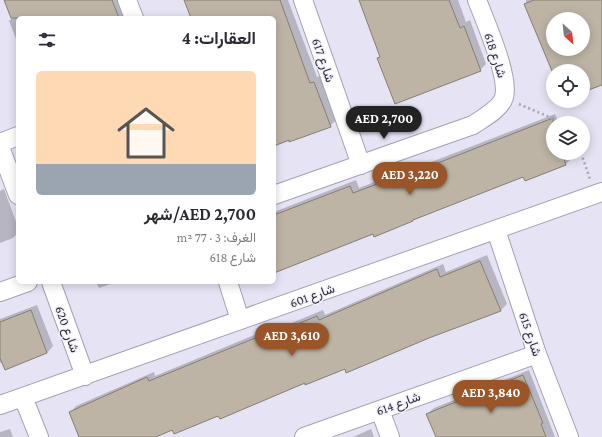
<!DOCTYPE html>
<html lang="ar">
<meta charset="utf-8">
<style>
:root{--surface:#fff;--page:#f7f7f7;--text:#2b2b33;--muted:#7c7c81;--accent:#9a5529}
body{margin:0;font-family:"Crimson Pro",Vazirmatn,serif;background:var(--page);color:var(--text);direction:rtl;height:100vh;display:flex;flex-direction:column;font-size:15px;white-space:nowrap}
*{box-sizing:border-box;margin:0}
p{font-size:13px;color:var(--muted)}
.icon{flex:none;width:22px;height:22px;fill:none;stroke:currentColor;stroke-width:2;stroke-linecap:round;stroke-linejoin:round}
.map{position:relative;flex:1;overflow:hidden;direction:ltr}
.drawer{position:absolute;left:16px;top:16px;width:260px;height:268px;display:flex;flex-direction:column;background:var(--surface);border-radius:6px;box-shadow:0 2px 10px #0003;direction:rtl}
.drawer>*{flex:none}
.needle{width:26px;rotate:153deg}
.fabs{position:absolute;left:546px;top:12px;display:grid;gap:8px}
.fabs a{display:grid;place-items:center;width:44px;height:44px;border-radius:50%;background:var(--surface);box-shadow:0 2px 10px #0003;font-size:20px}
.price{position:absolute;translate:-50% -34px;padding:0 9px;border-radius:14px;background:var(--accent);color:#fff;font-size:13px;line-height:26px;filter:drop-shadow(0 1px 2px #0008)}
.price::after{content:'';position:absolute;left:50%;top:24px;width:12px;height:9px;margin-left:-6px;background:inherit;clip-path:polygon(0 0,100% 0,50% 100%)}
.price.selected{background:#222;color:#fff}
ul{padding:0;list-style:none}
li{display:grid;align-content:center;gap:8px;height:212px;padding:0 20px}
li span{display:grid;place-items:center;height:124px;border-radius:6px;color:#555}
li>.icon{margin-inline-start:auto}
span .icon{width:72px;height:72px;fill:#fffc;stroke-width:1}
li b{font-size:17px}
h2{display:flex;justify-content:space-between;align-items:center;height:48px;padding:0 20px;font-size:17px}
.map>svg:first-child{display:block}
</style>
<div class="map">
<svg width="602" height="437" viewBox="0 0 602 437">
<rect width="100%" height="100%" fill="#e6e3f4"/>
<path fill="#0003" fill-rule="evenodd" d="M5,0H120L127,18H18V44L9,21L12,18Z
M185,0H288L317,77L320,76L337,119L330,126L274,146V18H191Z
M360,0H458L466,22L470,20L486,64L480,70L378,59L381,56Z
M526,0H602V84L583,91V71L553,72L526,4ZM553,19H583V49H553Z
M555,114L559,123H553V153H570L572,158L566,164L525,179L524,176L274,272V212L356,180L359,188L402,171L403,173Z
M4,189L18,227V233L13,238L0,243V191Z
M487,255L507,304L501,310L154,437H80L70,413L76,406L154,372L155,376L276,326L277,329L323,310L325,315L443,264L446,272Z
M96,282H116L99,288Z
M37,305L53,346L47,353L0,363V319Z
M529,370L555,437H437L427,414L434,408Z
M10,429L13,437H0V432Z
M371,429L374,437H353Z"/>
<path fill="#bdb4a5" stroke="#867e70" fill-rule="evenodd" d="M4,0H112L119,18H11Z
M184,0H280L310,83L314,82L331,127L289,142V140L274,146V18H191Z
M359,0H449L460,28L464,26L481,71L395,104L377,58L380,57Z
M534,0H602V85L583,92V71H552L524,4ZM553,19H583V49H553Z
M553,118V153H562L566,165L525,181L523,177L413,220V221L374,237L373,234L274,273V215L350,186L353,193L396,177L397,179Z
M480,261L501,311L429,338L346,373L345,369L305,385V383L220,419L218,416L174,434L172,430L156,437H79L69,412L147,377L149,381L270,332L271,335L317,316L319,320L437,269L440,277Z
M31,310L47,353L5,370L0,358V322Z
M523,375L543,423L541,424L546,437H436L426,414Z"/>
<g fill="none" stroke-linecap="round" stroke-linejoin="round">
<g stroke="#a4a1b1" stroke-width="20">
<path id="minor" d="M127,0L134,18
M303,0L361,165
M0,143L18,136
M0,147L18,195
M274,195L473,125C483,118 501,109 504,97C510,77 485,21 477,0
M496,230L537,354L569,437
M51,282L85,376
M228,282L240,320
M0,292L28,282
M23,397L39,437
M0,405L602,192
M380,410L390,437
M304,437L537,354"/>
</g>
<path stroke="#a7a5b2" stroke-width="2.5" stroke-dasharray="2 3" stroke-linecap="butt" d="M519,104L563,123
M581,153L590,179"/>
<use href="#minor" stroke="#fff" stroke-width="18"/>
</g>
<g text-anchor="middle" stroke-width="3" stroke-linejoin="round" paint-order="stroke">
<g font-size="13" fill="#2d2c33" stroke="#f3f0fe">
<text transform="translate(496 55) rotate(72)" y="5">شارع 618</text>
<text transform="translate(324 60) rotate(71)" y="5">شارع 617</text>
<text transform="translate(312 295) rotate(-20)" y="5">شارع 601</text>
<text transform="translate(68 329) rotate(70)" y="5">شارع 620</text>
<text transform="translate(531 334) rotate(71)" y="5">شارع 615</text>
<text transform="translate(398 403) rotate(-20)" y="5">شارع 614</text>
</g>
</g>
</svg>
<div class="fabs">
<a><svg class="needle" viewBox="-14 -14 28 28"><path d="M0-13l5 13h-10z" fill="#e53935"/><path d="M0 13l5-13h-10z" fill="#7c7c81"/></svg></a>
<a><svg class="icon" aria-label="locate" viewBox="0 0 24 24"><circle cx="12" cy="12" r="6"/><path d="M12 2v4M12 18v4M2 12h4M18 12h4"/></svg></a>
<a><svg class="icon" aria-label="layers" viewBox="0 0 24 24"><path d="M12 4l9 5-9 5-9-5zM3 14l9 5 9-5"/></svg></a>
</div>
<b class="price selected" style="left:384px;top:140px">AED 2,700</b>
<b class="price" style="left:410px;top:196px">AED 3,220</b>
<b class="price" style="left:292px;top:357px">AED 3,610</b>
<b class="price" style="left:491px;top:414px">AED 3,840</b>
<section class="drawer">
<h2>العقارات: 4<svg class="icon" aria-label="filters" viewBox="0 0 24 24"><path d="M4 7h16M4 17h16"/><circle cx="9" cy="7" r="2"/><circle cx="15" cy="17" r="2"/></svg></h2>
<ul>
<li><span style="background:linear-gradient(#ffd9b3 75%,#9aa5b1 0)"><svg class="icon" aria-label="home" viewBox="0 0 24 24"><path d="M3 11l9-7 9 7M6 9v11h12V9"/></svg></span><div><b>AED 2,700/شهر</b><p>الغرف: 3 · 77 m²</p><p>شارع 618</p></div></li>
</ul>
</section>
</div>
